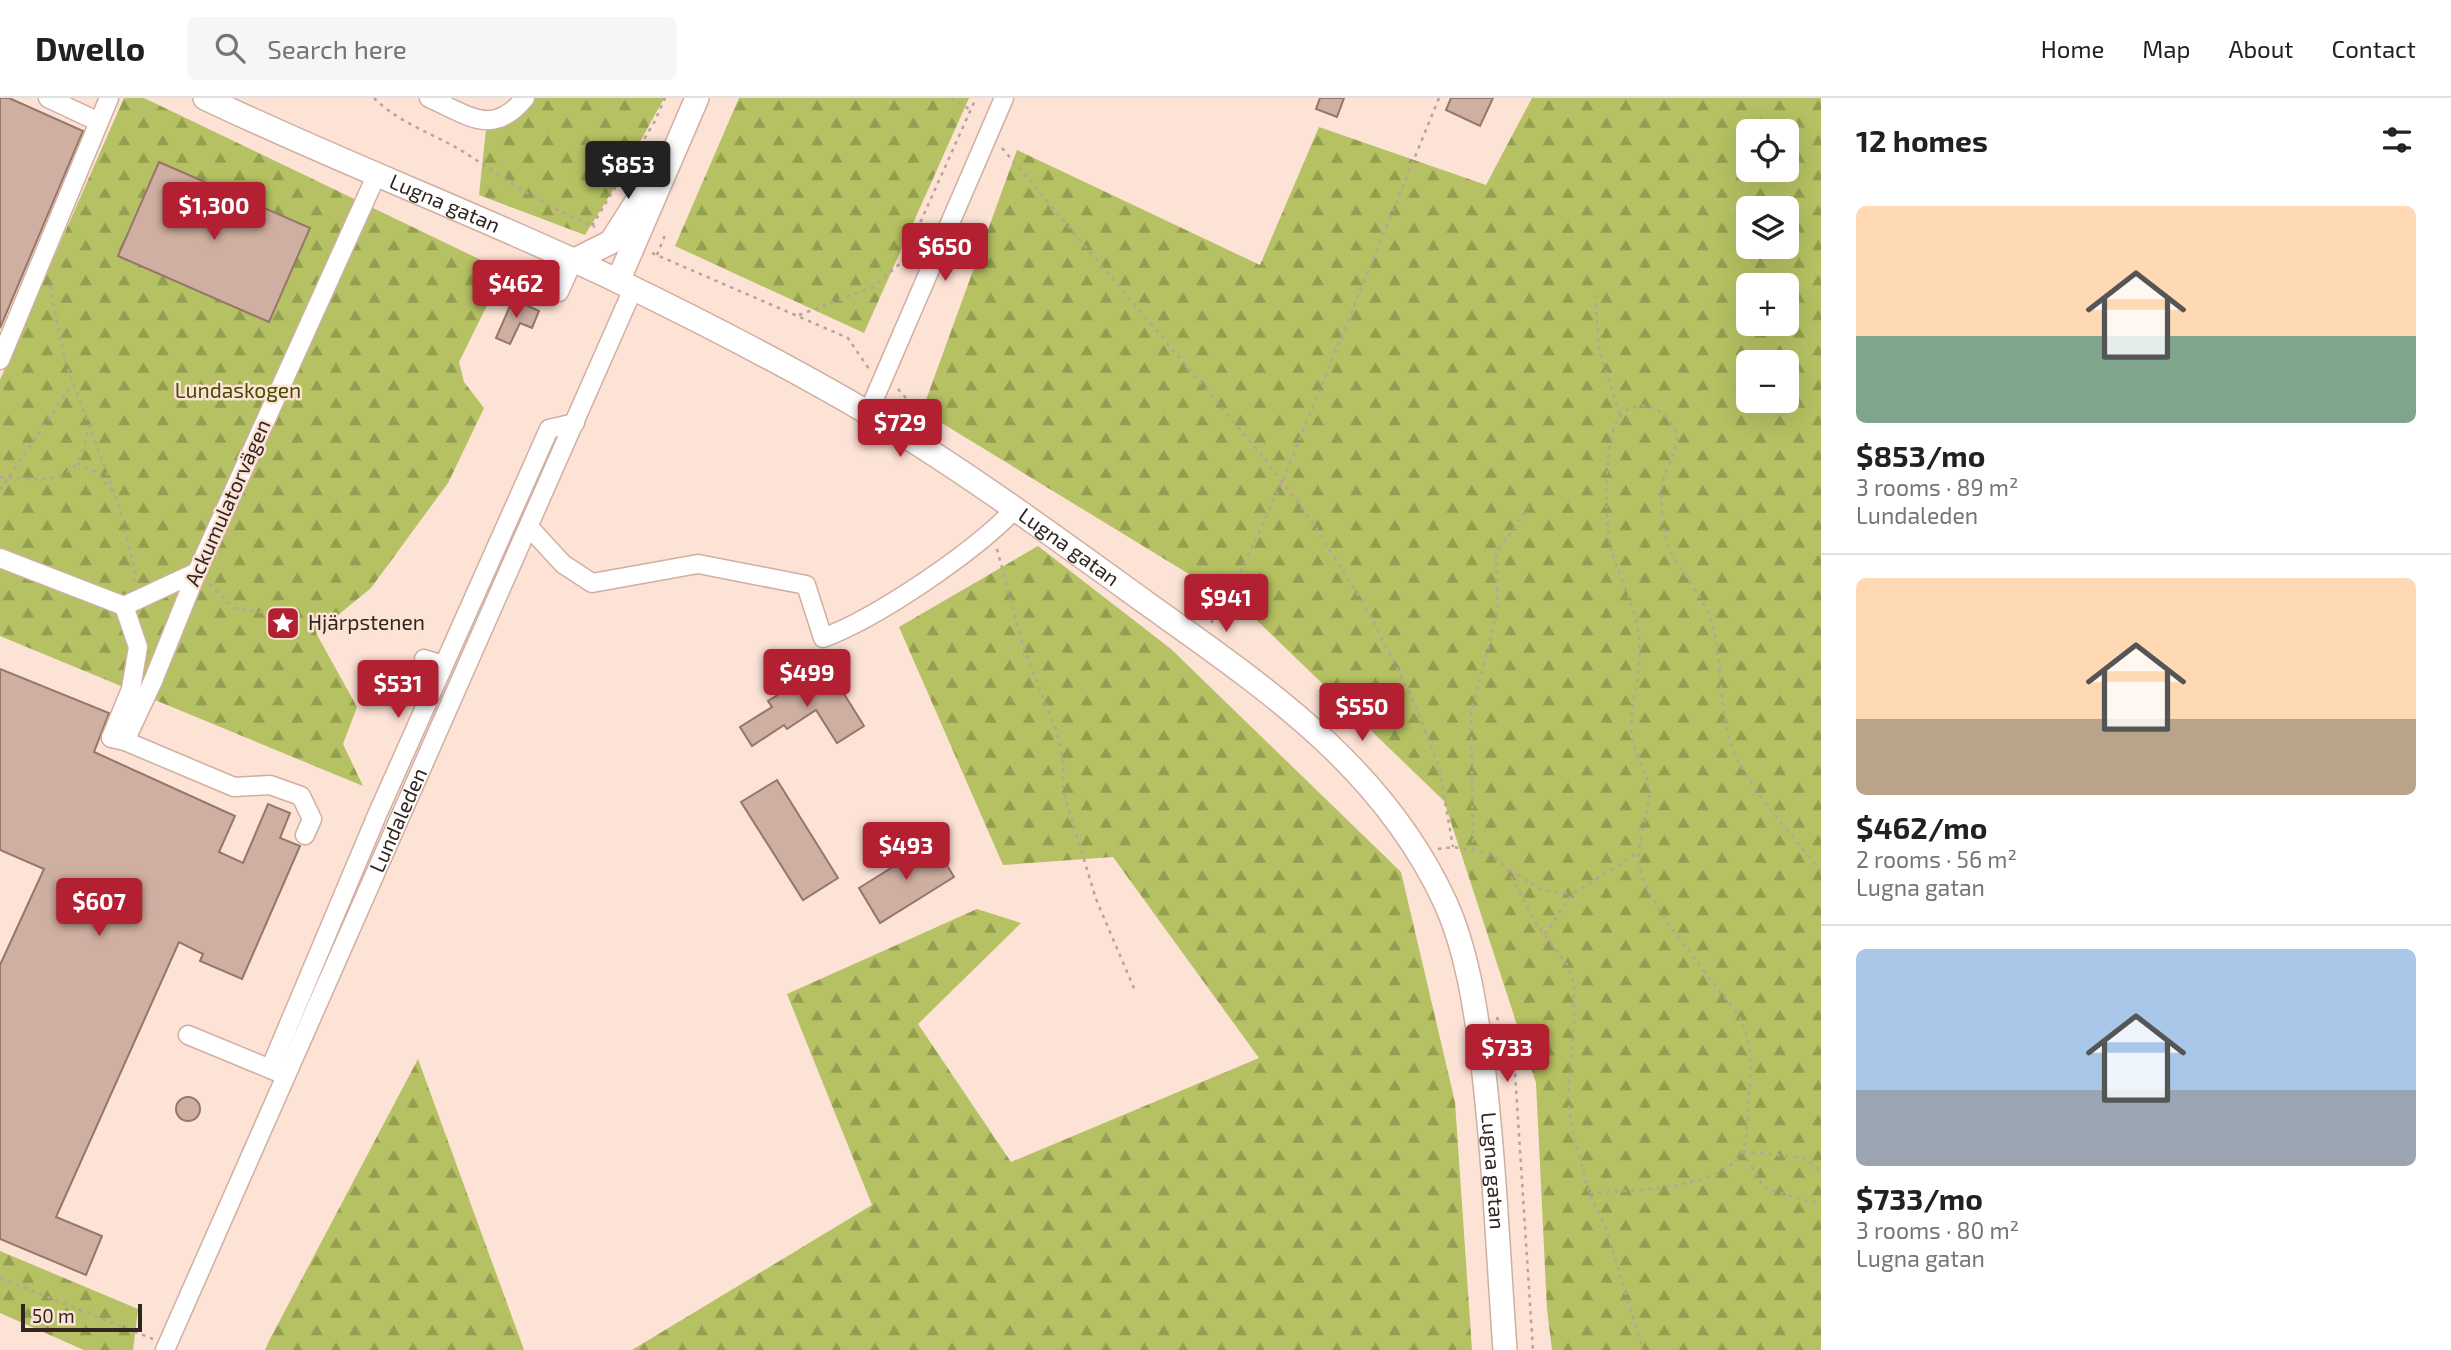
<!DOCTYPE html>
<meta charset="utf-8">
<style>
:root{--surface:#fff;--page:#f6f6f6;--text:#202124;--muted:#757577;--line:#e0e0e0;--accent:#b22032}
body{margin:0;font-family:"Exo 2",sans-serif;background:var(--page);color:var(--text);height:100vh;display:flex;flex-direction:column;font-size:26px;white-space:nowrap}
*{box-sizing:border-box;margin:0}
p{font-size:23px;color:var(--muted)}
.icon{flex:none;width:38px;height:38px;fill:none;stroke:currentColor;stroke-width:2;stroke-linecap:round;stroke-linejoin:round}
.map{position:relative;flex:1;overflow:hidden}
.side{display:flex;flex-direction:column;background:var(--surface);width:630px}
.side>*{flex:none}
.controls{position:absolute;left:1736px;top:21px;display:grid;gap:14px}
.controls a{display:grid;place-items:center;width:63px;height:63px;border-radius:10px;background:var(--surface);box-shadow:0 7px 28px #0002;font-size:35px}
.scale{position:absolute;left:21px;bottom:18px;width:121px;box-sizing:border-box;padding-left:7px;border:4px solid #312520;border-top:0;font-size:19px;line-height:24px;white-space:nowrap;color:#312520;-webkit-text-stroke:5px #fde2d6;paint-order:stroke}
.price{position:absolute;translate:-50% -60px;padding:0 16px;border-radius:7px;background:var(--accent);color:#fff;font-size:23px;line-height:46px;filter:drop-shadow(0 2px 4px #0008)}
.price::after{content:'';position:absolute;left:50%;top:42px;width:21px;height:16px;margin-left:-10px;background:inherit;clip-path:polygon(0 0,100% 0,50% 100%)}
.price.on{background:#222;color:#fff}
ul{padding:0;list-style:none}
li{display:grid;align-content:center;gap:14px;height:371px;padding:0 35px}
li+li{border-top:2px solid var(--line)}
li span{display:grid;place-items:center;height:217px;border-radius:10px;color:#555}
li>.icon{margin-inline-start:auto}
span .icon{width:126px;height:126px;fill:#fffc;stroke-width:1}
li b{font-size:30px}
h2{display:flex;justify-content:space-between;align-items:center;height:84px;padding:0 35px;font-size:30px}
header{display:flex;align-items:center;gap:42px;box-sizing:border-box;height:98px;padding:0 35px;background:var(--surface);border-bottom:2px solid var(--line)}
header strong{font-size:33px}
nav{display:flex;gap:38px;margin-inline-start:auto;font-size:24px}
.search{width:490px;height:63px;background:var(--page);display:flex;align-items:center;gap:18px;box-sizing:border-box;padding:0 24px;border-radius:10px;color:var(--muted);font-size:26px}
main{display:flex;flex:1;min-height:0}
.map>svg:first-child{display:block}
</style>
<header>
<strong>Dwello</strong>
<div class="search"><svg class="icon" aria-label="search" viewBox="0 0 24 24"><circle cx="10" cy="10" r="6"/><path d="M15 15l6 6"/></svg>Search here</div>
<nav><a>Home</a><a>Map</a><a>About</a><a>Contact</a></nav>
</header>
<main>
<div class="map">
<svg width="1821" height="1252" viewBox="0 0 1821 1252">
<defs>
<pattern id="forest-firs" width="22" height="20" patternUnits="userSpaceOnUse" patternTransform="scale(1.75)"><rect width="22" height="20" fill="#b5c162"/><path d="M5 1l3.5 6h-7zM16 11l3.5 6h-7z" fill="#949d50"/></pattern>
</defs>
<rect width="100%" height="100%" fill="#fde2d6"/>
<path fill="url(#forest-firs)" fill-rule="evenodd" d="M124,0H144L504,173L459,264L464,284L484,310L448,385L371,490L316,535L357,609L343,646L363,688L0,538V282Z
M528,0H664L618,84L585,137L479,97L487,22Z
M739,0H969L864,235L675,148Z
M1532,0H1821V1252H1552L1547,1211L1536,985L1444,703L1243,509L922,313L1017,52L1260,167L1319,29L1486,87ZM1748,33H1787V72H1748ZM1748,110H1787V149H1748ZM1787,187V226H1748V187ZM1787,264V303H1748V264Z
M1038,448L1171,551L1401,774L1455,1004L1472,1252H632L872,1107L787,896L977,811L1021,825L918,926L1011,1064L1259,960L1113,759L1003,767L899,529Z
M418,961L524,1252H265L269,1243Z
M0,1153L138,1211L133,1252H84L0,1215Z"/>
<path fill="#cfafa1" stroke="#957769" stroke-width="2" d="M0,0H9L83,33L0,230Z
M1320,0H1344L1337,19L1316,11Z
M1451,0H1493L1480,28L1446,12Z
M159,64L310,130L269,224L118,158Z
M513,201L539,213L532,230L520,225L510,246L496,240Z
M826,567L864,628L837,645L816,612L787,631L784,627L752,648L740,629L772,609L768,603Z
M0,571L109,615L94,654L235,718L219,754L243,765L268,706L290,715L280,740L300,748L242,881L200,863L203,856L179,844L56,1119L102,1138L86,1177L0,1141V867L44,771L0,752Z
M777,682L838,780L803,802L741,704Z
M933,744L954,779L880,825L859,790Z
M176 1011a12 12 0 1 1 24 0a12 12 0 1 1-24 0Z"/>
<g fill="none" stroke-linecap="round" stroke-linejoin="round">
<g stroke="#d0afa1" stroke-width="21">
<g id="minor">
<path d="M48,0L99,24"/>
<path d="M429,0C469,17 492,40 525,0"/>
<path d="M511,175L559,194L573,163"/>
<path d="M0,262L109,0"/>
<path d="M868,315L1004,0"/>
<path d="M529,429L563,466L592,485L698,466L806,487L823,540C879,519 974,454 1015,411"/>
<path d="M0,460L124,508L197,474"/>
<path d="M124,508L138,549L131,591L111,640L125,643L234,689L270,687L301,698L312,721L305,737"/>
<path d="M424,561L443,567"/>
<path d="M125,643L153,583L197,474L377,76"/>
<path d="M188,937L280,975"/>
<path d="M270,971L377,717L549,331L575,325"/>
<path id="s1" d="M165,1252L633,191"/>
</g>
</g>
<g stroke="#d0afa1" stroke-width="26">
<g id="major">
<path id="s2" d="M205,0C341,65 482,118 618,183C703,224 788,268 870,316C965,373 1055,439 1145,504C1264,589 1383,668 1446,806C1467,853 1475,908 1482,959C1494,1056 1498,1154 1505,1252"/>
<path d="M573,163L611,144L641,97"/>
<path d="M618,183L697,0"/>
</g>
</g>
<path stroke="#b9a39a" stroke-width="2.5" stroke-dasharray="3.5 5" stroke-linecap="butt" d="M374,0C401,27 436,36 467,56C508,83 549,111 595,129
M951,0L969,11
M1002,50L1262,357L1313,425L1370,517L1414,604L1439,669L1453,749
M592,128L655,23L665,0
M652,155L848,240L869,271
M657,157L665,137
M50,188L65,263L118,405L136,477L133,485
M1595,197L1599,252L1620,318
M799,217L873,189L903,163L976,0
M898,291L906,300L913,318
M77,365L97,375L112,393
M0,379C23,380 64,388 78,363C84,353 86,338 90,326
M0,392L72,286
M997,451L1022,545L1057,635L1063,661V692L1096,801L1136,895
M209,486L234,510L265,515
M1211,525L1228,501L1282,384L1439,0
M1438,751L1453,749L1493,756L1507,771L1535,824L1567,867L1574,885V923L1568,999L1572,1030L1589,1095L1605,1128L1643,1252
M1473,753L1471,615L1498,512L1496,455L1529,409
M1510,772L1542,792L1571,796
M1545,836L1572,796L1638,755
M1497,919L1515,975L1533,1252
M1743,1053L1764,1090L1810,1104L1821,1102
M1743,1053L1803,1060L1821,1072
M1589,1095C1625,1093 1726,1092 1743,1052C1748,1040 1747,1020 1748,1007C1751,980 1754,951 1742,925C1737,912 1724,900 1716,889C1691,855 1661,821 1644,783C1630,753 1649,723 1649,694C1648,671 1630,650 1631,629C1632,594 1644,569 1638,532C1632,499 1616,474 1610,446C1605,419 1602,331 1624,314C1641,300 1665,311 1674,330C1683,350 1665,367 1662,387C1660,401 1662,426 1666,440C1673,471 1703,493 1712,525C1722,561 1719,601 1728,637C1739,681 1793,737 1821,774
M0,1180L153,1241"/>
<use href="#minor" stroke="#fff" stroke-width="18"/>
<use href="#major" stroke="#fff" stroke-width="23"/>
</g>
<defs>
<g id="sight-square" transform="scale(1.75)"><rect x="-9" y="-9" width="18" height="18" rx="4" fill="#b22032" stroke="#fde2d6"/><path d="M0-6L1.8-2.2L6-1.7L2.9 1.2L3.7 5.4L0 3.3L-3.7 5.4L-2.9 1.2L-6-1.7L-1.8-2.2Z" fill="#fff"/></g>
</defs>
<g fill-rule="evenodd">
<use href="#sight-square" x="283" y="525"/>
</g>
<g text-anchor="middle" stroke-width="5" stroke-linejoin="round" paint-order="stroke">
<g font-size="21" fill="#312520" stroke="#fde2d6">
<text dy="7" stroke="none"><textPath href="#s2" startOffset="262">Lugna gatan</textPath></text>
<text transform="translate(228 405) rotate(-66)" y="7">Ackumulatorvägen</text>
<text dy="7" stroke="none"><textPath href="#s2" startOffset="976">Lugna gatan</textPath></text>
<text dy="7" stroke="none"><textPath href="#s1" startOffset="579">Lundaleden</textPath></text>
<text dy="7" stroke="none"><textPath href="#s2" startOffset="1774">Lugna gatan</textPath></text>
</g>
<g font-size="21" fill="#454c00" stroke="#fde2d6">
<text x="238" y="300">Lundaskogen</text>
</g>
<g font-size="21" fill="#312520" stroke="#fde2d6" text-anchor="start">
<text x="308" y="532">Hjärpstenen</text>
</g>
</g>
</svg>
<div class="controls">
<a><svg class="icon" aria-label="locate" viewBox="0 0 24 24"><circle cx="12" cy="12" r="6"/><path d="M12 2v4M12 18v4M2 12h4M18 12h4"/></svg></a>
<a><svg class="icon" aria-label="layers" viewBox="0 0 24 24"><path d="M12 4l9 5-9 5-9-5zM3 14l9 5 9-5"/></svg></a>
<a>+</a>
<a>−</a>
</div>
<div class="scale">50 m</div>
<b class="price on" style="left:628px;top:103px">$853</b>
<b class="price" style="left:214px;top:144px">$1,300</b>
<b class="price" style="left:945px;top:185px">$650</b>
<b class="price" style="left:516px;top:222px">$462</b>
<b class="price" style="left:900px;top:361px">$729</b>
<b class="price" style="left:1226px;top:536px">$941</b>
<b class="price" style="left:807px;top:611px">$499</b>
<b class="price" style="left:398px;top:622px">$531</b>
<b class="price" style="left:1362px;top:645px">$550</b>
<b class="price" style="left:906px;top:784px">$493</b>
<b class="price" style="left:99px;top:840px">$607</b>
<b class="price" style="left:1507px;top:986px">$733</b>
</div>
<section class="side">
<h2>12 homes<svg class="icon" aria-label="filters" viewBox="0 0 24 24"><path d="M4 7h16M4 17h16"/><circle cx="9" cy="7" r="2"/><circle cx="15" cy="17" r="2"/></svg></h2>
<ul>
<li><span style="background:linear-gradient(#ffd9b3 60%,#7fa58c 0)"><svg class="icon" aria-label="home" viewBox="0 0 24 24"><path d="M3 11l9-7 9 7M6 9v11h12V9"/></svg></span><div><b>$853/mo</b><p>3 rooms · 89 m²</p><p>Lundaleden</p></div></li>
<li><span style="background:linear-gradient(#ffd9b3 65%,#b9a48a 0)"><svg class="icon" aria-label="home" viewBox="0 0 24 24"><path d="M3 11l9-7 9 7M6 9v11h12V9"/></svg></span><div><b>$462/mo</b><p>2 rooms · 56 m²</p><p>Lugna gatan</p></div></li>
<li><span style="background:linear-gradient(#a9c7e8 65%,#9aa5b1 0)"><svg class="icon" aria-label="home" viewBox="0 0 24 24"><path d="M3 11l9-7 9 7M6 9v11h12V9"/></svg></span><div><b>$733/mo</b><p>3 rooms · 80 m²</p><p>Lugna gatan</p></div></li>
</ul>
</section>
</main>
